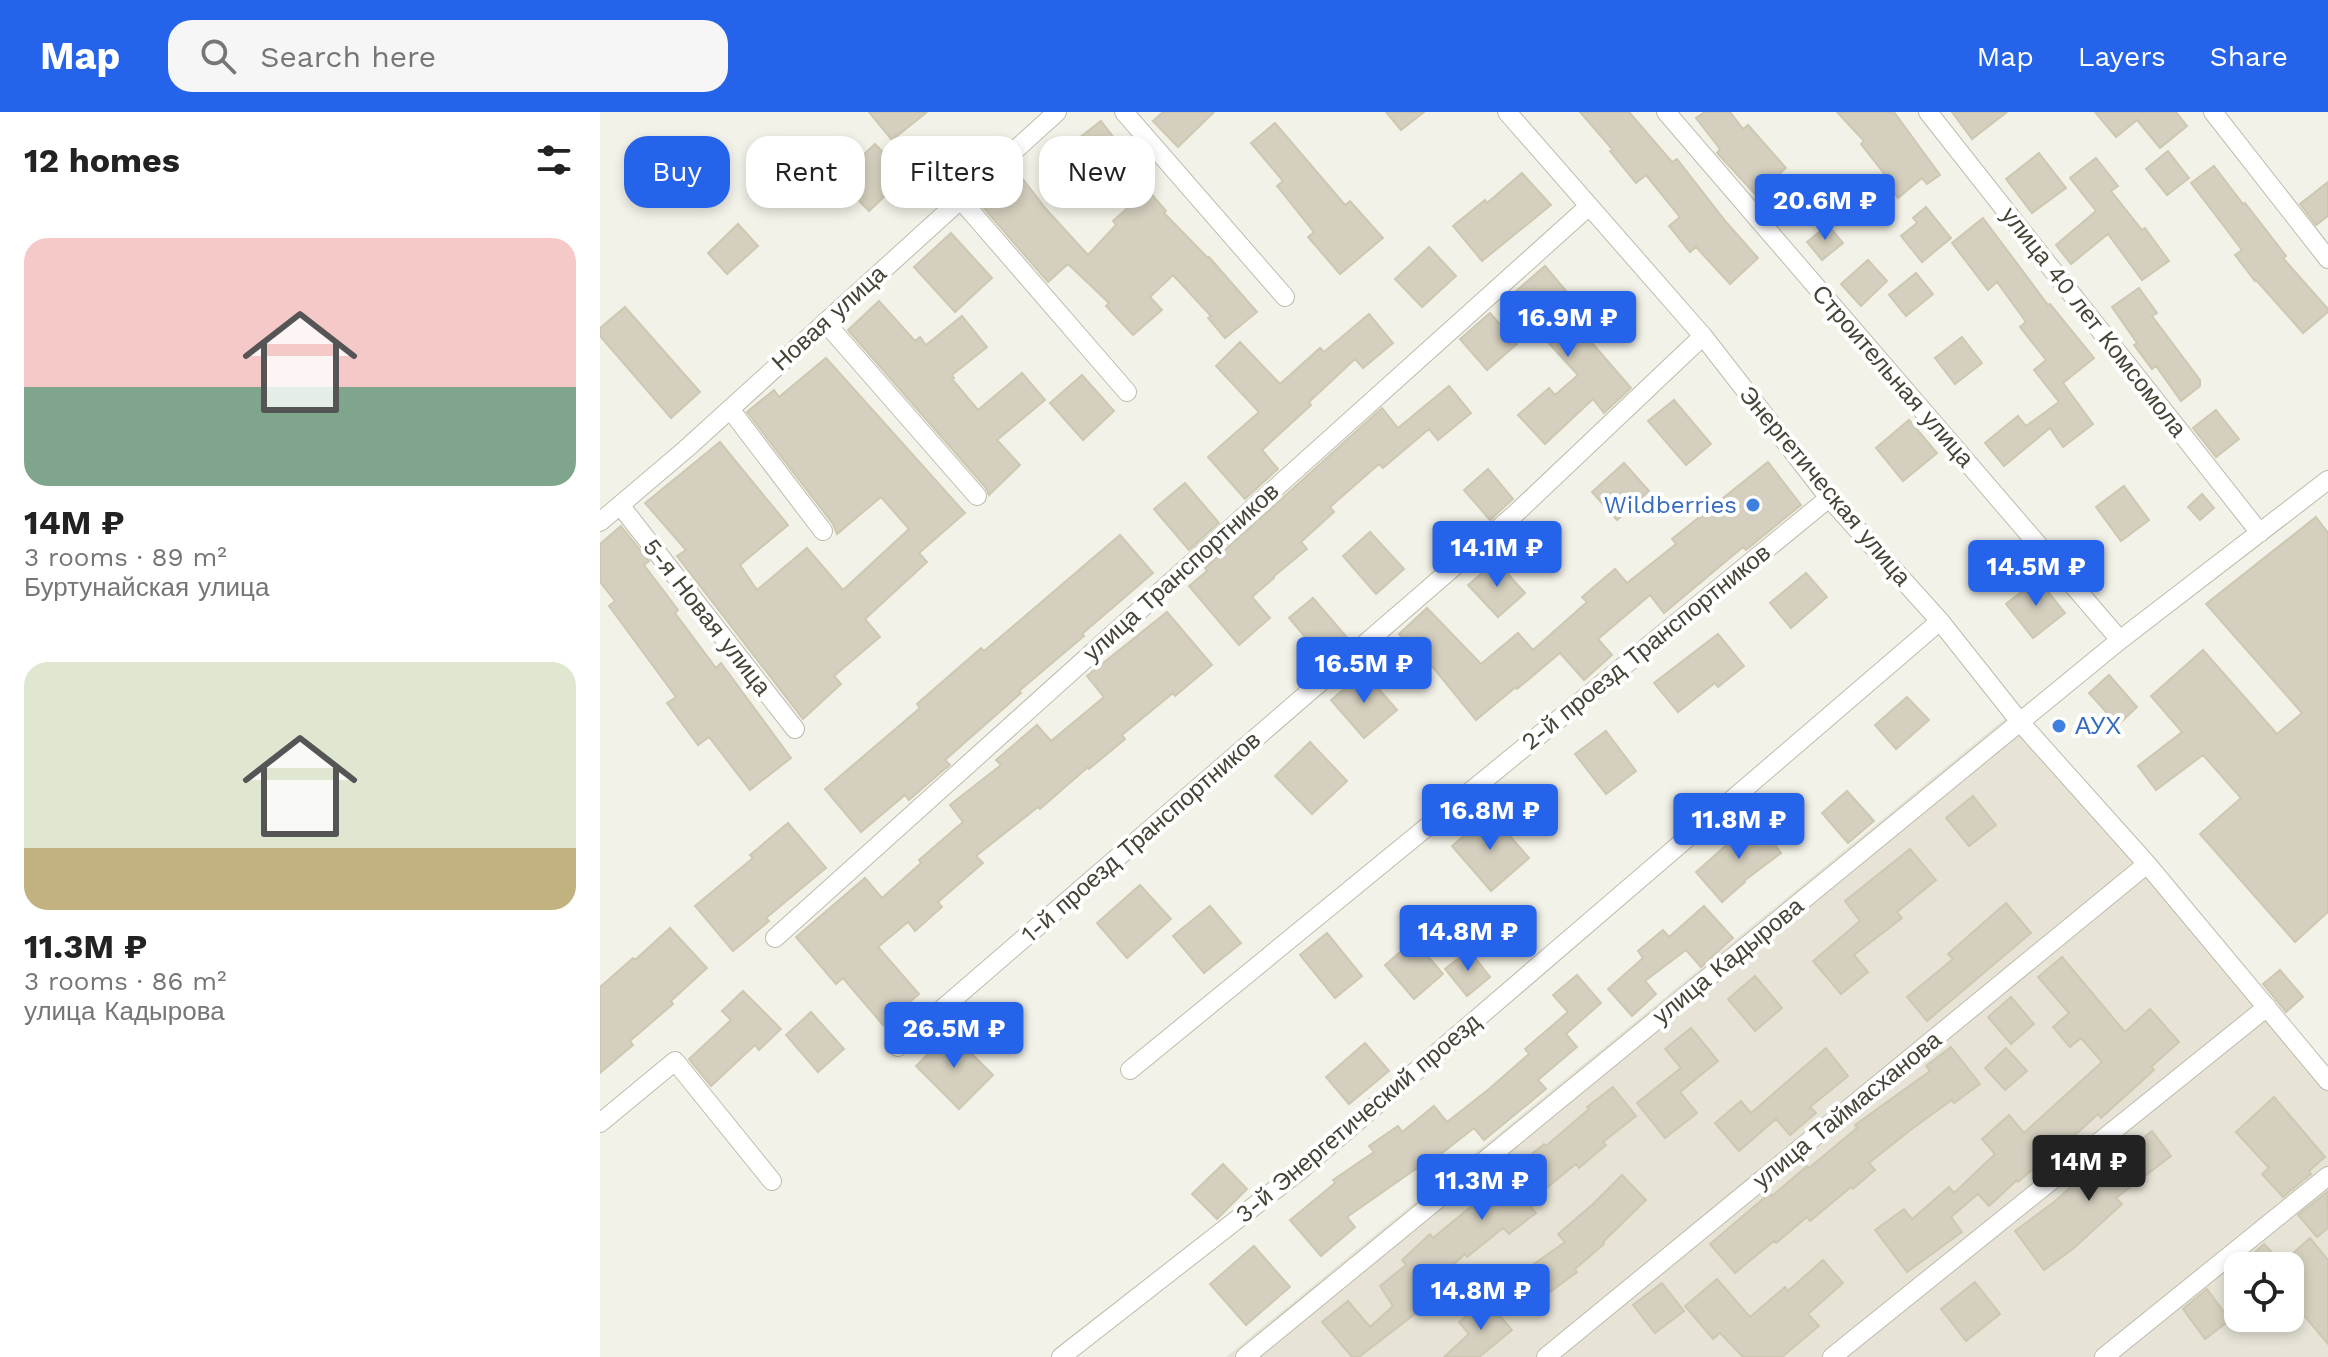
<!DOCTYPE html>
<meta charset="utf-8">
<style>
:root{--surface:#fff;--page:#f6f6f6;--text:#222;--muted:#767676;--accent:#2563eb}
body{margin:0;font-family:"Work Sans",sans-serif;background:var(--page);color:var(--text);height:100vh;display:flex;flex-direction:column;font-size:30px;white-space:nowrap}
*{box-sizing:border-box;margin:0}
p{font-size:26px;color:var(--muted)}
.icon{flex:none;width:44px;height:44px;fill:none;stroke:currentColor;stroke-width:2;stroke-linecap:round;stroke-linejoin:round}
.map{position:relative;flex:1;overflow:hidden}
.drawer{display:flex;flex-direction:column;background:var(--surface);width:600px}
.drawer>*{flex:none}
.banner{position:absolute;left:24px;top:24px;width:760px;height:72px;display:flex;gap:16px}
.tools{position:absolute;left:1624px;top:1140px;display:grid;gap:16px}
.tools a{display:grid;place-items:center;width:80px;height:80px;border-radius:16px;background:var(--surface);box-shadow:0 4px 12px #0003;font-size:40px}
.price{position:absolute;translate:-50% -68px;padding:0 18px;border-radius:8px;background:var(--accent);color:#fff;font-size:26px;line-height:52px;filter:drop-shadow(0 2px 4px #0008)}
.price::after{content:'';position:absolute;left:50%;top:48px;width:24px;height:18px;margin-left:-12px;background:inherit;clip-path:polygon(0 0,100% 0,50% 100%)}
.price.selected{background:#222;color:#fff}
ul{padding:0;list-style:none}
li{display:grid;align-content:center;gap:16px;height:424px;padding:0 24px}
li span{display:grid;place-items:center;height:248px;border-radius:24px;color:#555}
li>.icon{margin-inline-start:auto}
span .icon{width:144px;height:144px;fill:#fffc;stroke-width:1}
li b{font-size:34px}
h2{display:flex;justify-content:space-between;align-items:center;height:96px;padding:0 24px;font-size:34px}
.tag{padding:0 28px;border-radius:24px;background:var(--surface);box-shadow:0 4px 12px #0003;font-size:28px;line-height:72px}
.tag.selected{background:var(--accent);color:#fff}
header{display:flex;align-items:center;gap:48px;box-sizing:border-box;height:112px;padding:0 40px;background:var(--accent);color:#fff}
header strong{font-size:38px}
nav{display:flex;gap:44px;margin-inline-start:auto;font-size:28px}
.search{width:560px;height:72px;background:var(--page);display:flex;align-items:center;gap:20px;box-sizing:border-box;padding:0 28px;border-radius:24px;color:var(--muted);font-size:30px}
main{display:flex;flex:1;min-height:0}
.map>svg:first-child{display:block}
</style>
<header>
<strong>Map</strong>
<div class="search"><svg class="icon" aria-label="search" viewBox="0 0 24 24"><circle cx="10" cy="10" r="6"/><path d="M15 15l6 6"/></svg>Search here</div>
<nav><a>Map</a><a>Layers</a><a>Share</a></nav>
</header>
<main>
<section class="drawer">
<h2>12 homes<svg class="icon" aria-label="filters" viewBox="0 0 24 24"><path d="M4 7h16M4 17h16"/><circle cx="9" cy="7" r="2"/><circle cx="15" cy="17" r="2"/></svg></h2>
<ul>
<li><span style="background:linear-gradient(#f6c9c9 60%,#7fa58c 0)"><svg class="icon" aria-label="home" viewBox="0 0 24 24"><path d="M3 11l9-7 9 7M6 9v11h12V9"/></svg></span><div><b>14M ₽</b><p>3 rooms · 89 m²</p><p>Буртунайская улица</p></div></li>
<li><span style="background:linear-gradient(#dfe7d0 75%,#c2b280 0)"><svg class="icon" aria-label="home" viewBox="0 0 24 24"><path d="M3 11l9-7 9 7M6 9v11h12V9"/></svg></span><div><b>11.3M ₽</b><p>3 rooms · 86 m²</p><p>улица Кадырова</p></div></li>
</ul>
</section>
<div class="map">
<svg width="1728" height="1245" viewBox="0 0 1728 1245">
<rect width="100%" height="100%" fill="#f3f2e8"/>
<path fill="#e7e4d7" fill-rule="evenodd" d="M1418,596L1728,958V1245H626ZM1638,1154H1690V1206H1638Z"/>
<path fill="#d4cfbe" stroke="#cec8b2" stroke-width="2" d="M269,0H327L292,28Z
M563,0H614L578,35L553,9Z
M786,0H824L801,18Z
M980,0H1029L1072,50L1077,47L1126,110L1158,146L1130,172L1096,135L1090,140L1069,114L1080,105L1046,63L1036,71L1010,39L1013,38Z
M1105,0H1130L1143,17L1148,13L1186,56L1179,62L1206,91L1186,108L1160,79L1156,83L1117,41L1120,37L1096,6Z
M1237,0H1294L1340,63L1327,72L1322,66L1298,86L1283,66L1286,64L1261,32L1264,29Z
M1352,0H1407L1372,27Z
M1495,0H1576L1587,14L1560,36L1537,8L1516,25Z
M501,9L525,40L488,67L465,37Z
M675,11L745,93L750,89L783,126L740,162L708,125L714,120L677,74L683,69L651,31Z
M275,32L306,64L269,99L238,67Z
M1568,39L1589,66L1567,83L1546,57Z
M1439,41L1466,76L1432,101L1406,67Z
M1496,46L1518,74L1511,79L1542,118L1545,116L1569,149L1542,168L1508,122L1471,152L1456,133L1496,99L1470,66Z
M1614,54L1643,92L1645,91L1663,114L1686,144L1683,146L1728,197V200L1703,221L1656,168L1655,169L1635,143L1642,138L1591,71Z
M922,61L951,93L882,149L853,114L885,88L887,91Z
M419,62L446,97L488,143L516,113L513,109L548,78L566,99L564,101L608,146L609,145L657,200L625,226L608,206L611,204L573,163L550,185L562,198L533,223L506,194L509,191L468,152L448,170L382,94Z
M1728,70V104L1716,113L1700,92Z
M1326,95L1351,126L1322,150L1301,124L1317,111L1313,106Z
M1383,106L1448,193L1450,192L1494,246L1463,271L1493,312L1463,335L1450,316L1404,354L1385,331L1418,304L1426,314L1459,290L1434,258L1446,248L1420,215L1426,210L1397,170L1388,178L1352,131Z
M138,112L158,134L127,162L108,141Z
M1228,113L1243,131L1222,148L1207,130Z
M351,121L392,166L355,200L314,155Z
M829,135L856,164L822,195L795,167Z
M1268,148L1287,169L1261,194L1241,172Z
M945,154L967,180L965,182L1002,222L992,231L1031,276L1004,301L993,287L945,332L918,303L949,276L955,283L978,263L945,227L952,221L916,179Z
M1316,161L1333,182L1306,204L1289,183Z
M1539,176L1557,201L1552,204L1600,268V274L1581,289L1556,254L1552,257L1534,233L1537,231L1512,195Z
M279,189L315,229L320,225L326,233L362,204L387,235L352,263L354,266L352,267L378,298L422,261L445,288L397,328L420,353L389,383L386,376L248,218Z
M25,195L100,280L71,306L0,224V216Z
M890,201L917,232L887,258L860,227Z
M769,202L793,231L763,256L755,247L709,290L711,293L662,338L678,357L645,387L608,345L659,300L616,254L640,230L680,272L720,236L724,240Z
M1362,225L1382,251L1355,272L1335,246Z
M226,246L365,401L319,441L327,450L265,507L280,525L234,564L241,572L203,607L77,444L86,438L45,391L120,330L188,413L140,453L157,478L207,436L243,478L309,417L281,385L237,422L233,412L147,300L174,278L179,285Z
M482,263L514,299L483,328L450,291Z
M849,274L871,301L838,328L829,317L783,356L779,352L730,395L734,400L701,430L707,437L673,465L674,466L652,485L670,506L639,533L589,474L607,459L605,456L782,296L798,316Z
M1074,288L1111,332L1086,353L1048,309Z
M1616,298L1639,327L1616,345L1593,316Z
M1309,308L1337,341L1303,369L1276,336Z
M1168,350L1201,393L1146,438L1143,435L1064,501L1050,483L998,527L1012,543L984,568L960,541L917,577L916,575L876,608L832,554L830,555L799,522L827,496L881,552L918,521L933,538L987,490L982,485L1015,457L1027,471L1076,432L1072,427Z
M1024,351L1049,379L1017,408L992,380Z
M888,357L913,387L890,408L864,378Z
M585,371L619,411L589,438L554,397Z
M1524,374L1549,408L1521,429L1496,395Z
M1602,382L1614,396L1600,408L1588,395Z
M1716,405L1728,421V800L1695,830L1600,722L1641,686L1603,643L1556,678L1538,654L1582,620L1551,584L1603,538L1677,622L1702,601L1606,492Z
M21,414L49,449L44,453L78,498L75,501L116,556L121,551L191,646L150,678L109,625L98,633L67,591L76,585L9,494L15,489L0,470V432Z
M770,420L804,457L776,482L743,444Z
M520,423L553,461L482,522L484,524L419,579L421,581L345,648L350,653L340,661L309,688L305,683L261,720L225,677L320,596L317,592L381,536L384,539Z
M896,449L925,481L898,505L868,473Z
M1206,461L1227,485L1191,516L1170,491Z
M1438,467L1465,501L1433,526L1406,492Z
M713,486L750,529L726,550L689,506Z
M567,500L612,553L575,584L573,581L522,623L525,627L489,657L488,655L440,697L438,695L376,744L383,751L338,790L342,795L315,819L308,810L278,835L319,882L283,913L243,866L236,872L196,825L265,766L282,786L321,751L319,748L363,710L350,693L401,653L396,648L437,613L451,629L504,585L487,564Z
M1118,522L1144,554L1118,575L1115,571L1078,600L1054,571Z
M764,560L797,598L764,626L731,588Z
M1509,563L1537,595L1518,613L1489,581Z
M1307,585L1329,608L1296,637L1275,613Z
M1006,619L1036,659L1006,682L975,642Z
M710,630L747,669L712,702L675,664Z
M1247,679L1274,709L1248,731L1222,701Z
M1373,684L1396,713L1369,734L1346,706Z
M890,701L929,746L891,779L852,734Z
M1158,709L1181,741L1144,769L1145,770L1122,790L1096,760L1132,728Z
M188,711L226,756L166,806L169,809L133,839L95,794L153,746L150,743Z
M1310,737L1336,768L1297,800L1302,806L1254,843L1268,860L1241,882L1213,849L1260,809L1245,789Z
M540,773L571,807L527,846L497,811Z
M1406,791L1431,821L1327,909L1307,885L1353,847L1348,842Z
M610,794L641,831L604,861L573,824Z
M1104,794L1133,826L1101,855L1086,838L1045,869L1056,882L1032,904L1008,877L1043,846L1038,839L1063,818L1069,825Z
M70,816L107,856L71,889L73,892L30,929L33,933L0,961V875L33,846L35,848Z
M727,821L762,864L735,886L700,843Z
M814,828L843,862L814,887L785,853Z
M869,838L890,865L867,884L845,857Z
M1462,845L1525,920L1550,897L1579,930L1551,955L1554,958L1521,988L1501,1006L1498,1002L1458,1039L1456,1037L1418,1070L1417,1068L1389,1094L1378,1082L1351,1105L1362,1120L1307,1160L1275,1118L1304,1097L1312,1107L1349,1075L1354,1081L1395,1042L1382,1027L1409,1003L1424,1021L1502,950L1481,926L1470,935L1453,915L1469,901L1438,865Z
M1680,858L1703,885L1686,900L1663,872Z
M977,863L1001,891L966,922L977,935L938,968L946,977L884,1028L874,1016L832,1049L830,1047L747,1105L755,1115L721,1144L690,1108L735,1071L733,1068L774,1040L769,1034L798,1014L802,1020L834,994L847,1010L889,977L929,942L925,937L968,900L953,883Z
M1155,864L1182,896L1155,919L1128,887Z
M143,879L181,917L159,938L155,933L111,974L89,947L131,908L122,899Z
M1411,885L1434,912L1411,932L1388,905Z
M211,900L244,937L218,960L186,923Z
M1091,916L1118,949L1080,980L1097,1001L1065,1026L1037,991L1081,956L1065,937Z
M350,920L393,963L359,997L316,954Z
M765,931L789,959L749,992L726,965Z
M1351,935L1380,972L1354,991L1352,988L1313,1016L1269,1051L1275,1058L1253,1077L1251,1075L1210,1109L1207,1105L1176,1131L1174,1129L1135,1161L1110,1132L1170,1081L1172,1084L1207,1054L1209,1056L1257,1016L1255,1013L1330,959L1326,954Z
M1226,936L1248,964L1210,995L1216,1001L1190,1023L1176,1007L1139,1039L1115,1011L1141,989L1151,1001Z
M1406,936L1427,959L1405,978L1385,956Z
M1013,975L1036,1004L1003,1030L1006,1033L979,1056L976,1052L928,1091L936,1101L909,1122L903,1116L867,1145L865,1142L821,1182L829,1191L759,1245H752L722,1210L748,1189L770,1215L793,1194L780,1174L806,1153L802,1148L830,1122L833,1126L880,1087L877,1084L904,1062L906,1063L944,1032L946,1034L989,997L987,995Z
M1674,985L1725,1045L1709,1059L1711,1062L1683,1085L1662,1062L1669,1056L1636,1020Z
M1552,1019L1571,1044L1516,1086L1522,1092L1474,1136L1444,1158L1415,1119L1454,1090L1491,1057L1496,1063Z
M623,1052L647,1077L617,1107L592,1082Z
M1022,1063L1046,1088L1003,1130L1004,1132L975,1157L977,1160L950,1180L931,1154L965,1130L958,1122L993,1092Z
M1727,1080L1728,1116L1717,1125L1698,1103Z
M1710,1126L1728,1148V1232L1690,1187V1144Z
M1664,1132L1685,1154H1661L1652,1143Z
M654,1134L690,1175L646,1213L610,1172Z
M1223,1148L1243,1171L1208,1202L1219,1214L1182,1245H1143L1120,1221L1113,1227L1085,1194L1117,1167L1150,1205L1185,1175L1188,1179Z
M1375,1170L1400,1202L1366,1229L1341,1197Z
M1062,1171L1084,1199L1055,1221L1033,1193Z
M1607,1177L1630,1208L1605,1227L1583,1197Z
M886,1187L912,1218L879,1245H844L869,1222L859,1210Z"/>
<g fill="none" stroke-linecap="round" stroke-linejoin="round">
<g stroke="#bebbab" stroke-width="20">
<path id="minor" d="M524,0L685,185
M907,0L1103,224L1229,386L1340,509L1420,610L1547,752L1728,969
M1066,0L1520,528
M1328,0L1660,421
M1613,0L1728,147
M360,87L527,280
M225,210L377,384
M130,297L223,419
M20,393L195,617
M0,410L86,337L457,0
M175,826L988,95
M298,935L914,403L1103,224
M530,958L1229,386
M0,1011L75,949L172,1069
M461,1245L703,1056L1340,509
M645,1245L1520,528L1728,368
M946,1245L1547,752
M1232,1245L1667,895
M1504,1245L1728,1064"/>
</g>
<use href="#minor" stroke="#fff" stroke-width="18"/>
</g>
<g fill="#3f7fe0" stroke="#fff" stroke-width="3">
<circle cx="1153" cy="393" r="8"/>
<circle cx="1459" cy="614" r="8"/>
</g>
<g text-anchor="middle" stroke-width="8" stroke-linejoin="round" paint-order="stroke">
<g font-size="24" fill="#464337" stroke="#fff">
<text transform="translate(229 206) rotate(-42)" y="8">Новая улица</text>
<text transform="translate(1494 210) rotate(52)" y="8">улица 40 лет Комсомола</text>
<text transform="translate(1293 264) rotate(49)" y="8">Строительная улица</text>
<text transform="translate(1225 374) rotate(50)" y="8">Энергетическая улица</text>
<text transform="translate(581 460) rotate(-42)" y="8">улица Транспортников</text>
<text transform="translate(107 505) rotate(52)" y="8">5-я Новая улица</text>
<text transform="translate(1046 535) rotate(-39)" y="8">2-й проезд Транспортников</text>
<text transform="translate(541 725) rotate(-41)" y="8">1-й проезд Транспортников</text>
<text transform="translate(1128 849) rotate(-39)" y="8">улица Кадырова</text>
<text transform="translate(1247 998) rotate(-39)" y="8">улица Таймасханова</text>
<text transform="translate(758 1006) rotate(-40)" y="8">3-й Энергетический проезд</text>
</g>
<g font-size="24" fill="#366cbe" stroke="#fff" text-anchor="end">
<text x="1137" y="401">Wildberries</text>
<text x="1475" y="622" text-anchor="start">АУХ</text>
</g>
</g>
</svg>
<div class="tools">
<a><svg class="icon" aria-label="locate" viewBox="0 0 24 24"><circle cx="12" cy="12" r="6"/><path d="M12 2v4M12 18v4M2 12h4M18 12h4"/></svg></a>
</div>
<b class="price" style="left:1225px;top:130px">20.6M ₽</b>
<b class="price" style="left:968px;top:247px">16.9M ₽</b>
<b class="price" style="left:897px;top:477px">14.1M ₽</b>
<b class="price" style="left:1436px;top:496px">14.5M ₽</b>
<b class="price" style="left:764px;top:593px">16.5M ₽</b>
<b class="price" style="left:890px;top:740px">16.8M ₽</b>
<b class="price" style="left:1139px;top:749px">11.8M ₽</b>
<b class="price" style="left:868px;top:861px">14.8M ₽</b>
<b class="price" style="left:354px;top:958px">26.5M ₽</b>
<b class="price selected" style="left:1489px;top:1091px">14M ₽</b>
<b class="price" style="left:882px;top:1110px">11.3M ₽</b>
<b class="price" style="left:881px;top:1220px">14.8M ₽</b>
<div class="banner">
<a class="tag selected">Buy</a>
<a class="tag">Rent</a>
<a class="tag">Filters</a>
<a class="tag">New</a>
</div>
</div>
</main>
